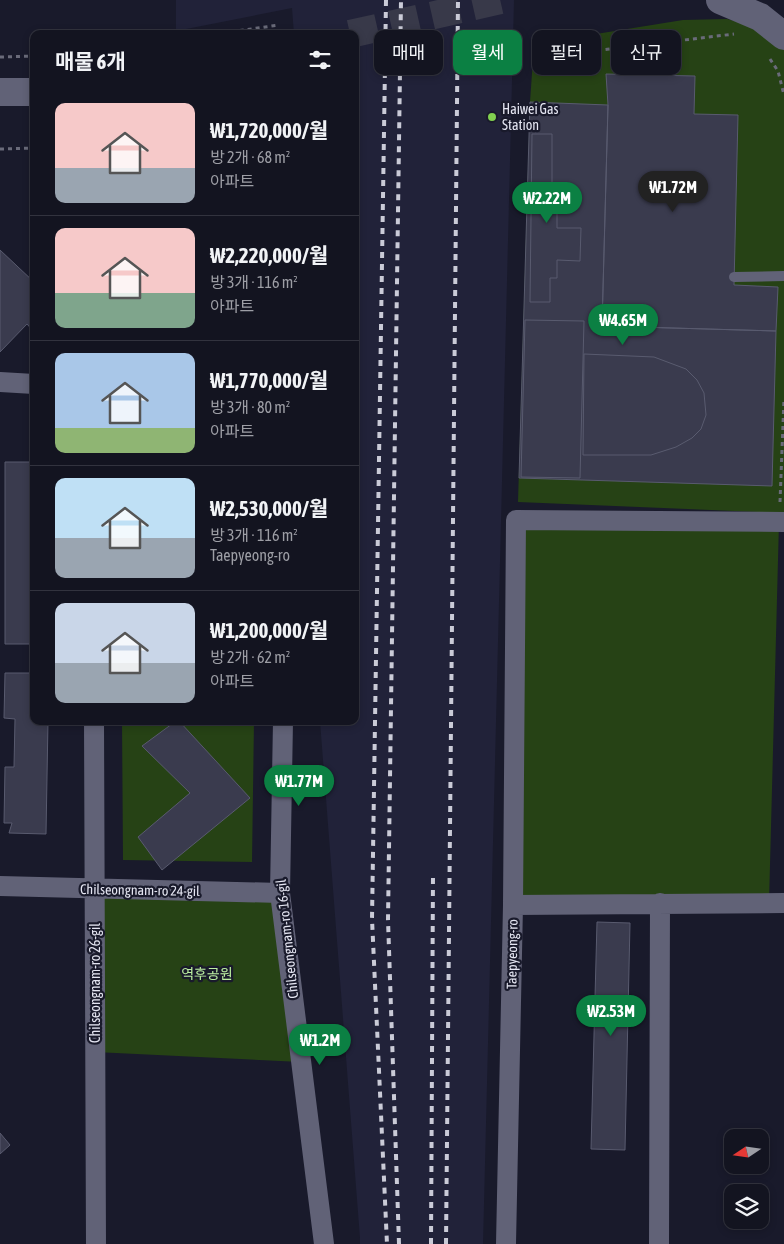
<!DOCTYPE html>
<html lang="ko">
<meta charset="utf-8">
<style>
:root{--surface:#131420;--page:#1c1d29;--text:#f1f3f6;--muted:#9d9ea5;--line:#32333e;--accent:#0b8043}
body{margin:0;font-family:"Asap Condensed","Noto Sans KR",sans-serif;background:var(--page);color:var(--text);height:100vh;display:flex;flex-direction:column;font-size:19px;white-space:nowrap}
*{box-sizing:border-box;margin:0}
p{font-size:16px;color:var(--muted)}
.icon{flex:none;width:28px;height:28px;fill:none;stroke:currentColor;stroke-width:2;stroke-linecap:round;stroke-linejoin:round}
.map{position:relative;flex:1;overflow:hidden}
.details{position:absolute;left:30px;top:30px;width:329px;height:695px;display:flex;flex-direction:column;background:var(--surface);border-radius:10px;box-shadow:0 2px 8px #0003,0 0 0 1px var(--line)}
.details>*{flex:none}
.hud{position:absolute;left:374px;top:30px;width:335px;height:45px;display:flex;gap:10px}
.needle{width:32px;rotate:257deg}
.controls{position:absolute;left:724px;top:1129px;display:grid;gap:10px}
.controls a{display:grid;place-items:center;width:45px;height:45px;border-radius:10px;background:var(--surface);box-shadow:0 2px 8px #0003,0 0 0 1px var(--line);font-size:25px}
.price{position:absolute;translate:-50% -42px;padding:0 11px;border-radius:18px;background:var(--accent);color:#fff;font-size:16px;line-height:32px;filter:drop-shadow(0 1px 2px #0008)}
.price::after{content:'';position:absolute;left:50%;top:30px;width:15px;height:11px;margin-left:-8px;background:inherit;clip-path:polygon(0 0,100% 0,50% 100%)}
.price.active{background:#222;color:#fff}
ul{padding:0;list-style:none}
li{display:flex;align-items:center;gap:15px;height:125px;padding:0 25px}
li+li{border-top:1px solid var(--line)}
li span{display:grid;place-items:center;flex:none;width:140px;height:100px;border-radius:10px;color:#555}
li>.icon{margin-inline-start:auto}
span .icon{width:60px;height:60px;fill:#fffc;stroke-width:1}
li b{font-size:21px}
h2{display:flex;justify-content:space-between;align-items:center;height:60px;padding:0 25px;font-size:21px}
.pill{padding:0 18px;border-radius:10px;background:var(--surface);box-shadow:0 2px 8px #0003,0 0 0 1px var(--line);font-size:18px;line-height:45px}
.pill.active{background:var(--accent);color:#fff}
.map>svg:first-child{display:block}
</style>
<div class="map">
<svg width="784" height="1244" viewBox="0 0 784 1244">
<rect width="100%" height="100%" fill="#191a2b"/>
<path fill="#212239" d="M176,0H514L483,1244H360V1238L320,721H355V34H294L292,8L176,31Z"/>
<path fill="#264215" d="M727,19L761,28L784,46V513L518,502L530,102L534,44L683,20Z
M516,520L779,522L769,903L513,905Z
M122,721H254L252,862L123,860Z
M95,889L280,893L301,1062L95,1052Z"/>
<path fill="#3a3b4e" stroke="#595b6f" d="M606,74L695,76L694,114L738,115L734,285L778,287L776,331L602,326L608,105Z
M530,102L608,105L602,326L776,331L772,486L519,478Z
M532,134H552V184H557V228H581L580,261L557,260V278H550V302H530Z
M0,250L34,282V332L27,324L0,352Z
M525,320L584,321L580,478L521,477Z
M584,354L654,357L686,369L697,380L704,393L706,415L701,429L692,438L676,447L651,455H583Z
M5,462H34V644H5Z
M5,673H34V721H48L46,834L9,833L12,823H4L5,767H14L15,719L4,718Z
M176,721H179L250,798L162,870L138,837L190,793L142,746Z
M597,922L630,923L625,1150L591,1149Z
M0,1133L10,1145L0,1154Z"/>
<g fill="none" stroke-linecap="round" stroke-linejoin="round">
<path stroke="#383949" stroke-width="28" stroke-dasharray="28 14" stroke-linecap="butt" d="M350,34L501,0"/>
<path stroke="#6a6b7a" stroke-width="3" stroke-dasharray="4 4" stroke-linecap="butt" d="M216,34L279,25
M0,57L34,56
M542,57L734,34
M770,59L778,71L784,95
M0,149L34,148
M780,502L784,398"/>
<path stroke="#616277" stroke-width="10" d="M734,277L784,276"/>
<path stroke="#616277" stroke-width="20" d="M0,382L34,384
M94,721L96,1244
M283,721L280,893L324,1244
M0,886L280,893
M513,905L784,903
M506,1244L513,905L516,520L784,522
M659,1244L660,903"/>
<path stroke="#616277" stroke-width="28" d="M720,0L760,17L784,36
M0,92H34"/>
<path stroke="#cacbd7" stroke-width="4" stroke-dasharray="6 6" stroke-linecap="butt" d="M386,0L372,919L387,1244
M399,1244L388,920L401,0
M431,1244L433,873
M446,1244L458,0"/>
</g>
<circle fill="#81d050" stroke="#191a2b" stroke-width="2" cx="492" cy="117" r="5"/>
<g text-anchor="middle" stroke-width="4.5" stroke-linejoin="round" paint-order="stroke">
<g font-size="14" fill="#e5e6f2" stroke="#191a2b" text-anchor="start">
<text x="502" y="114">Haiwei Gas<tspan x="502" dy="16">Station</tspan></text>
</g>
<g font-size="14" fill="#e5e6f2" stroke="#191a2b">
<text transform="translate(140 890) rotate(1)" y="5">Chilseongnam-ro 24-gil</text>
<text transform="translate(287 939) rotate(-96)" y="5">Chilseongnam-ro 16-gil</text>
<text transform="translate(512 954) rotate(-89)" y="5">Taepyeong-ro</text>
<text transform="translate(95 983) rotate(-90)" y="5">Chilseongnam-ro 26-gil</text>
</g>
<g font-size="14" fill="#bcf0a1" stroke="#191a2b">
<text x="207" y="979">역후공원</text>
</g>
</g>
</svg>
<div class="controls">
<a><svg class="needle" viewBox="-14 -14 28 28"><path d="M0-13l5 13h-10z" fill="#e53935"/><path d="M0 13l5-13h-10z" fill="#9d9ea5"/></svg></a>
<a><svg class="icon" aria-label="layers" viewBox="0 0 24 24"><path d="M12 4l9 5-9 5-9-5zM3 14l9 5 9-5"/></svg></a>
</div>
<b class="price active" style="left:673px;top:213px">₩1.72M</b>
<b class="price" style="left:547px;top:224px">₩2.22M</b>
<b class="price" style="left:623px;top:346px">₩4.65M</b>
<b class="price" style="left:299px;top:807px">₩1.77M</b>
<b class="price" style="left:611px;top:1037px">₩2.53M</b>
<b class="price" style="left:320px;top:1066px">₩1.2M</b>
<div class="hud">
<a class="pill">매매</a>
<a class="pill active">월세</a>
<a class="pill">필터</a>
<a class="pill">신규</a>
</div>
<section class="details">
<h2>매물 6개<svg class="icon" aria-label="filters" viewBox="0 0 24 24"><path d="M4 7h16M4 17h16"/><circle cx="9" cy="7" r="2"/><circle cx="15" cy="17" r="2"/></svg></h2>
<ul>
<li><span style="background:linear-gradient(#f6c9c9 65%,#9aa5b1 0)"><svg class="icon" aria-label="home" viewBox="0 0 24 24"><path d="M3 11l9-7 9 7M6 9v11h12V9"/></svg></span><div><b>₩1,720,000/월</b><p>방 2개 · 68 m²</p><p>아파트</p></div></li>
<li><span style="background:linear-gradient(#f6c9c9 65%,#7fa58c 0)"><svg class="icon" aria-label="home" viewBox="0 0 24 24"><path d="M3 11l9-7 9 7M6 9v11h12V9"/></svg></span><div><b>₩2,220,000/월</b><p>방 3개 · 116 m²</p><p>아파트</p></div></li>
<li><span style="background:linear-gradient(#a9c7e8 75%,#8fb573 0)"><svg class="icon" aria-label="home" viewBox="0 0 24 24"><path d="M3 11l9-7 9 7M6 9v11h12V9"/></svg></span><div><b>₩1,770,000/월</b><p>방 3개 · 80 m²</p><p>아파트</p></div></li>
<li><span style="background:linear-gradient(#bfe0f5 60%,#9aa5b1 0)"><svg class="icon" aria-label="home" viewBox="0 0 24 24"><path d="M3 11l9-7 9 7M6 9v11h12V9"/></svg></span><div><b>₩2,530,000/월</b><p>방 3개 · 116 m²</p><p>Taepyeong-ro</p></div></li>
<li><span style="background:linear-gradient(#c9d6e8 60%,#9aa5b1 0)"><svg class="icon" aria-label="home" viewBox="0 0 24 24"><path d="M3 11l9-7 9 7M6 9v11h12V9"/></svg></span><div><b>₩1,200,000/월</b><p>방 2개 · 62 m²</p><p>아파트</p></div></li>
</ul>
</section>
</div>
